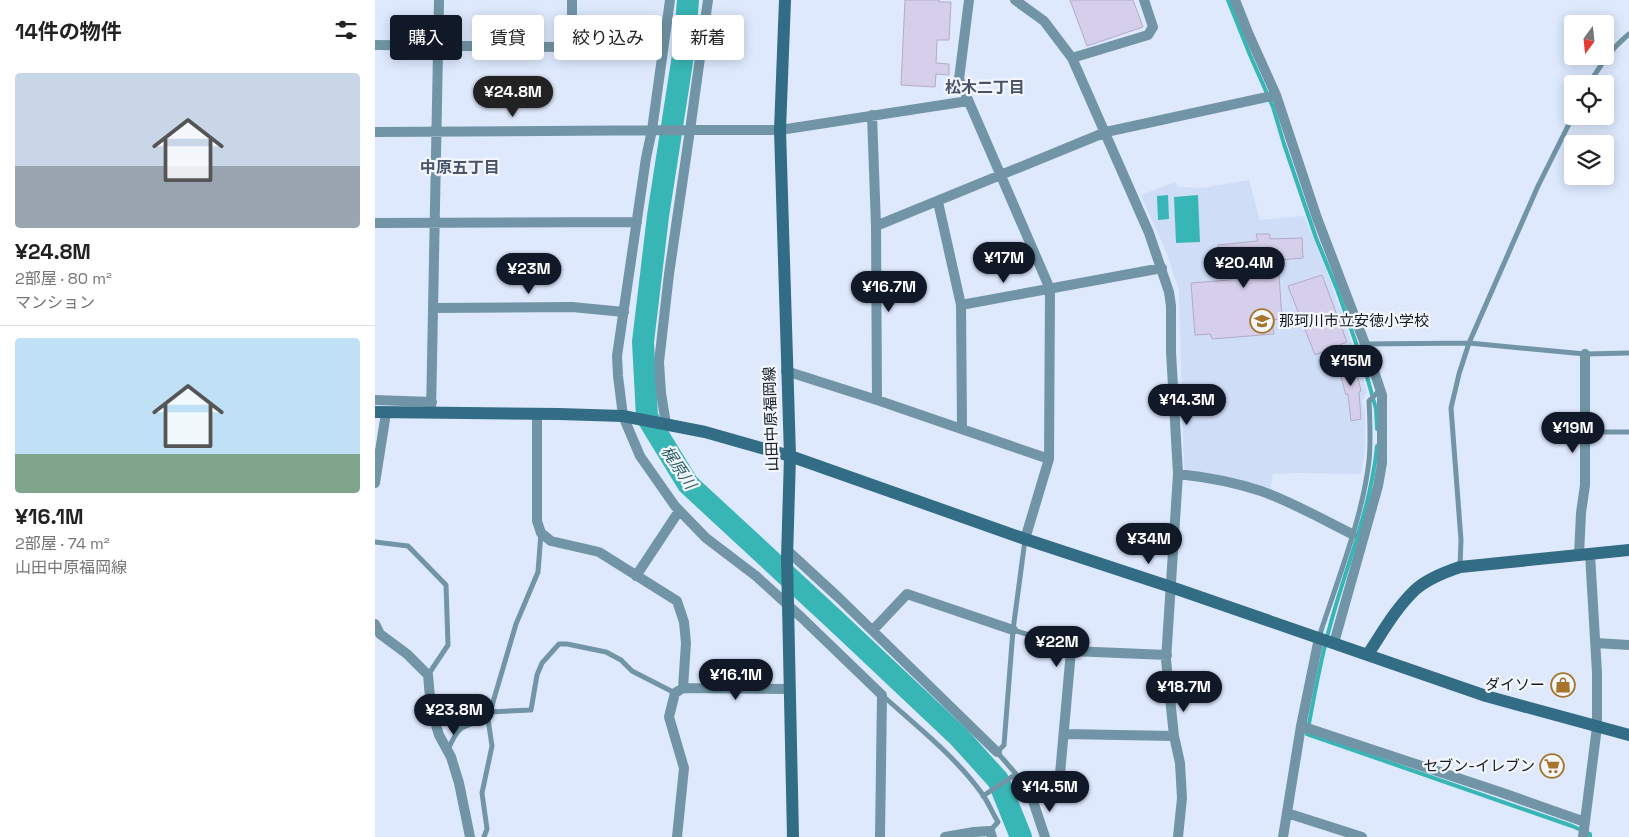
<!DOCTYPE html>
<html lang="ja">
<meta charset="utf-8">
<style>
:root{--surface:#fff;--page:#f2f2f2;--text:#222;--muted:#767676;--line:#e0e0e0;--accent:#111827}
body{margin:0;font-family:"Space Grotesk","Noto Sans JP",sans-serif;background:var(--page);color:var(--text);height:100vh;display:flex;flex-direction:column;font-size:19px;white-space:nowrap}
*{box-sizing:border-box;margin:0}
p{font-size:16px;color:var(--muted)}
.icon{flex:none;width:28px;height:28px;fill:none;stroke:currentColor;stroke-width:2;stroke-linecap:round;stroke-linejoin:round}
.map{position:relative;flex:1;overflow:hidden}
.panel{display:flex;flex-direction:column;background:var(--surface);width:375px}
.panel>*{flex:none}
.banner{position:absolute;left:15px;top:15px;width:475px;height:45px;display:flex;gap:10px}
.needle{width:32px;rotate:195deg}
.controls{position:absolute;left:1189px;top:15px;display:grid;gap:10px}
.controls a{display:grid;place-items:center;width:50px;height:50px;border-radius:5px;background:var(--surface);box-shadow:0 2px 12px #0003;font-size:25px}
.price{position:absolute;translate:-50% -42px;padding:0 11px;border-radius:18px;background:var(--accent);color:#fff;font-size:16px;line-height:32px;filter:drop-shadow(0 1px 2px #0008)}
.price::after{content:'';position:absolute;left:50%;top:30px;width:15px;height:11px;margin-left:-8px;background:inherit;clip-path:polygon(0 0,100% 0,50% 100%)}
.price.on{background:#222;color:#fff}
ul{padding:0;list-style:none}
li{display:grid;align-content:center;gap:10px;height:265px;padding:0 15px}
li+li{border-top:1px solid var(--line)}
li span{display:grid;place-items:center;height:155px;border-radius:5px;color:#555}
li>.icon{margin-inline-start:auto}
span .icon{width:90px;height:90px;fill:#fffc;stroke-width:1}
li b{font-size:21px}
h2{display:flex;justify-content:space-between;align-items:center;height:60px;padding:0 15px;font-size:21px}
.tag{padding:0 18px;border-radius:5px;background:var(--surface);box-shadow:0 2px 12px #0003;font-size:18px;line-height:45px}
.tag.on{background:var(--accent);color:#fff}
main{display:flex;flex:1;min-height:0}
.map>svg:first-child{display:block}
</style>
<main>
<section class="panel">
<h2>14件の物件<svg class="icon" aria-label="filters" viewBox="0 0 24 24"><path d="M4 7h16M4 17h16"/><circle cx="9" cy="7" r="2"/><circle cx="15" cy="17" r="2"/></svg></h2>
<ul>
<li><span style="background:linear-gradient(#c9d6e8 60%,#9aa5b1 0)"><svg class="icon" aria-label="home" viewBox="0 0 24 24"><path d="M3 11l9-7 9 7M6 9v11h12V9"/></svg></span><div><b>¥24.8M</b><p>2部屋 · 80 m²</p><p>マンション</p></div></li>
<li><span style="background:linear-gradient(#bfe0f5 75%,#7fa58c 0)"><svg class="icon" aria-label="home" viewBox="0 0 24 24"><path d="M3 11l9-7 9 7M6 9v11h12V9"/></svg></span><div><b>¥16.1M</b><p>2部屋 · 74 m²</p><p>山田中原福岡線</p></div></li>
</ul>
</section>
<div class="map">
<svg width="1254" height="837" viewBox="0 0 1254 837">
<rect width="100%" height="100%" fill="#dee9fe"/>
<path fill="#cfddf7" d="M874,180L885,220L929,216L951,269L981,355L992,391L987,401L990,410V450L986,474L922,473L898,474L895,491L809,471L804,291L792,254L766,195L800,182L803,187L828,188Z"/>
<path fill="#38b6b5" d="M793,195L794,219L783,220L782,196Z
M823,195L825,242L801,243L799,197Z"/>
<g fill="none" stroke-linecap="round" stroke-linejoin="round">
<path stroke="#38b6b5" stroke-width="4" d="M853,0L875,55L898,107L909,144L941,238L962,289L989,366L1001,409L1002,429
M1002,446C996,508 971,566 955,626C945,661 939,698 932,734L1197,826L1215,834V837"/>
<path stroke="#38b6b5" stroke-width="22" d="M313,0L309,49L283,216L268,342L272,417L313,484L461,621L584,737L623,780L646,837"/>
</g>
<path fill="#d6cfeb" stroke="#b2abc6" d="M530,0H564V2H576L574,40H562L561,63L574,64V75L561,74L560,87L526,85Z
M695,0H758L768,27L712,46Z
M881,234H895V239L927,238L928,258L903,260L907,319L897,320L899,334L837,339L835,334L820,335L816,283L855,280L847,256H844L843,245L883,241Z
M947,275L972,342L940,355L913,286Z
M979,359L986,391L984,392L986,419L976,421L973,394L971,395L962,363Z"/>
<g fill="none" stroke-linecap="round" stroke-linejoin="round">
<path stroke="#7195a6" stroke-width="5" d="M1214,84C1227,63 1235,50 1254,34
M990,344L1094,343L1210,354L1254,353
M1210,432H1254
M650,540L638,630L629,745L622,752L641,774L657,798
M0,542L33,546L71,585L73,645L53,675
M1085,567L1086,540L1076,408L1084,374L1094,343L1163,186L1198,116
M638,630L691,646L696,651
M944,637C962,581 987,520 994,461C996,441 995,421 994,401L1005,390
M508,696C543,727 581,757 608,795C614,804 618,814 623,822L615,831
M115,712L156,710L162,675L167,663L184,644H192L231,652L246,660L257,671L300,693
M73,750C83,725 88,726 113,719
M608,796L641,774
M109,837L112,829L107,793L117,746L113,719L141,624L163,572L166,533"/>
<path stroke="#7195a6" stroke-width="10" d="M295,0L277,130L271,158L242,356L243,376L248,416L265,456L300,506L331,538L381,576L426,617L507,695L505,837
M594,0L584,79L675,289L674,459L650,539
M640,0L669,21L697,58L774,233L794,292L796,306V352L803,474L791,660L799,736L805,763L807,798L803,837
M860,0L874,35L901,95L942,218L990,344L1007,395V463L1003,486L959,643
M0,45L288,48
M197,47V0
M697,58L773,35L778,27L769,0
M497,115L501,226L502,400
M0,132L315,130L333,0
M563,202L586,305L587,429
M0,223L262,222
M501,226L731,132L901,95
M586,305L787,268
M58,308L197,307L249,312
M411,371L502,400L674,459
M0,400L57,402
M56,413L64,0
M162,413V521L166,533L176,541L224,552L302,601L309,622L311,643L308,688
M291,424L286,393L284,362L294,274L315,130H405L593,101
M803,474C831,477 859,482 886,491C917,502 947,519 977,534
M0,483L11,413
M413,551L464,598L622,752
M1204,555L1206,513L1210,485V354
M261,576L304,511
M0,624L5,634L32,654L53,675L56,709L64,735L76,757L84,783L95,837
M498,630L532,594L638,630
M1221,643L1254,645
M926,726L1125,792L1210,822
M689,734L799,736
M912,813L987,837
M302,837L309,768L294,717L300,693L308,688L414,689
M570,837L599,832L615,831L617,837
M670,837L657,798L685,774L696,651L792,655
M908,837L926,726L944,638
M1208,837L1222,727V673L1215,554"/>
<path stroke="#326c85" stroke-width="12" d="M410,0L405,130L415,456L412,558L418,837
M0,412L184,414L248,416L330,432L415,456L650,539L796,587L1111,696L1254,735
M993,654C1007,633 1021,608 1040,590C1052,579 1070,572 1085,567L1254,550"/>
</g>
<defs>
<g id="school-ring" transform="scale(1.25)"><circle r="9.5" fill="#f3f6fb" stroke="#a6752b" stroke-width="1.5"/><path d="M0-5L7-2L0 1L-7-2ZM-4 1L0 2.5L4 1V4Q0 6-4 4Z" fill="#a6752b"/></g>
<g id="shop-ring" transform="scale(1.25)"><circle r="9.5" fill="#f3f6fb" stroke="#a6752b" stroke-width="1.5"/><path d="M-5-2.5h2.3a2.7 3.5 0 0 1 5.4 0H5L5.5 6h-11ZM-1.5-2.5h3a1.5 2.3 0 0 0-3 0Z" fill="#a6752b"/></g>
<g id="supermarket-ring" transform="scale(1.25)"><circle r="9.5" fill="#f3f6fb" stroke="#a6752b" stroke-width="1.5"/><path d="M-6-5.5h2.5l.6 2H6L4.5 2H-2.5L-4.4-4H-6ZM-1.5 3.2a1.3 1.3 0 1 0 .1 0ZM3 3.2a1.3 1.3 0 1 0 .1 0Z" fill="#a6752b"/></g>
</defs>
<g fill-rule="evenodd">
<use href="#school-ring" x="887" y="321"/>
<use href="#shop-ring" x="1188" y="685"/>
<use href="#supermarket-ring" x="1177" y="766"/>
</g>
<g text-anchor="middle" stroke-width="4.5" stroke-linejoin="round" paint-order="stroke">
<g font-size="15" fill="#141922" stroke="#f3f6fb" text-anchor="end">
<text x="904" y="326" text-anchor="start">那珂川市立安徳小学校</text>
<text x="1170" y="690">ダイソー</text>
<text x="1160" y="771">セブン-イレブン</text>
</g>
<g font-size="15" fill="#141922" stroke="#f3f6fb">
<text transform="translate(396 419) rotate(-92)" y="5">山田中原福岡線</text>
</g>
<g font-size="16" font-weight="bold" fill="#485469" stroke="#f3f6fb">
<text x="610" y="93">松木二丁目</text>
<text x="85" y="173">中原五丁目</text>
</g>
<g font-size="16" font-style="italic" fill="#2e6161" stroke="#f3f6fb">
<text transform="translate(304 467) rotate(56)" y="6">梶原川</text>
</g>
</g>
</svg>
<div class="controls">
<a><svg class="needle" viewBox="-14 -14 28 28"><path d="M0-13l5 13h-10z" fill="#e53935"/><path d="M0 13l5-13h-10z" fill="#767676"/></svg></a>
<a><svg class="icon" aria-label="locate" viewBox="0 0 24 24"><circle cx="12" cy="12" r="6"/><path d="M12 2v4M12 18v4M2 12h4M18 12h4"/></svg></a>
<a><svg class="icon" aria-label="layers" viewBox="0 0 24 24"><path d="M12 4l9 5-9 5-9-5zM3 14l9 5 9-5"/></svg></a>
</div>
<b class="price on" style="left:138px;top:118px">¥24.8M</b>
<b class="price" style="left:629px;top:284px">¥17M</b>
<b class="price" style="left:869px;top:289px">¥20.4M</b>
<b class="price" style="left:154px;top:295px">¥23M</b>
<b class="price" style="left:514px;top:313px">¥16.7M</b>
<b class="price" style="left:976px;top:387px">¥15M</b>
<b class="price" style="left:812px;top:426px">¥14.3M</b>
<b class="price" style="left:1198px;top:454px">¥19M</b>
<b class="price" style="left:774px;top:565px">¥34M</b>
<b class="price" style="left:682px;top:668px">¥22M</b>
<b class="price" style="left:361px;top:701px">¥16.1M</b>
<b class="price" style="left:809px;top:713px">¥18.7M</b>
<b class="price" style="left:79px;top:736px">¥23.8M</b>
<b class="price" style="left:675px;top:813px">¥14.5M</b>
<div class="banner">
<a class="tag on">購入</a>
<a class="tag">賃貸</a>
<a class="tag">絞り込み</a>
<a class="tag">新着</a>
</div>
</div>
</main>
